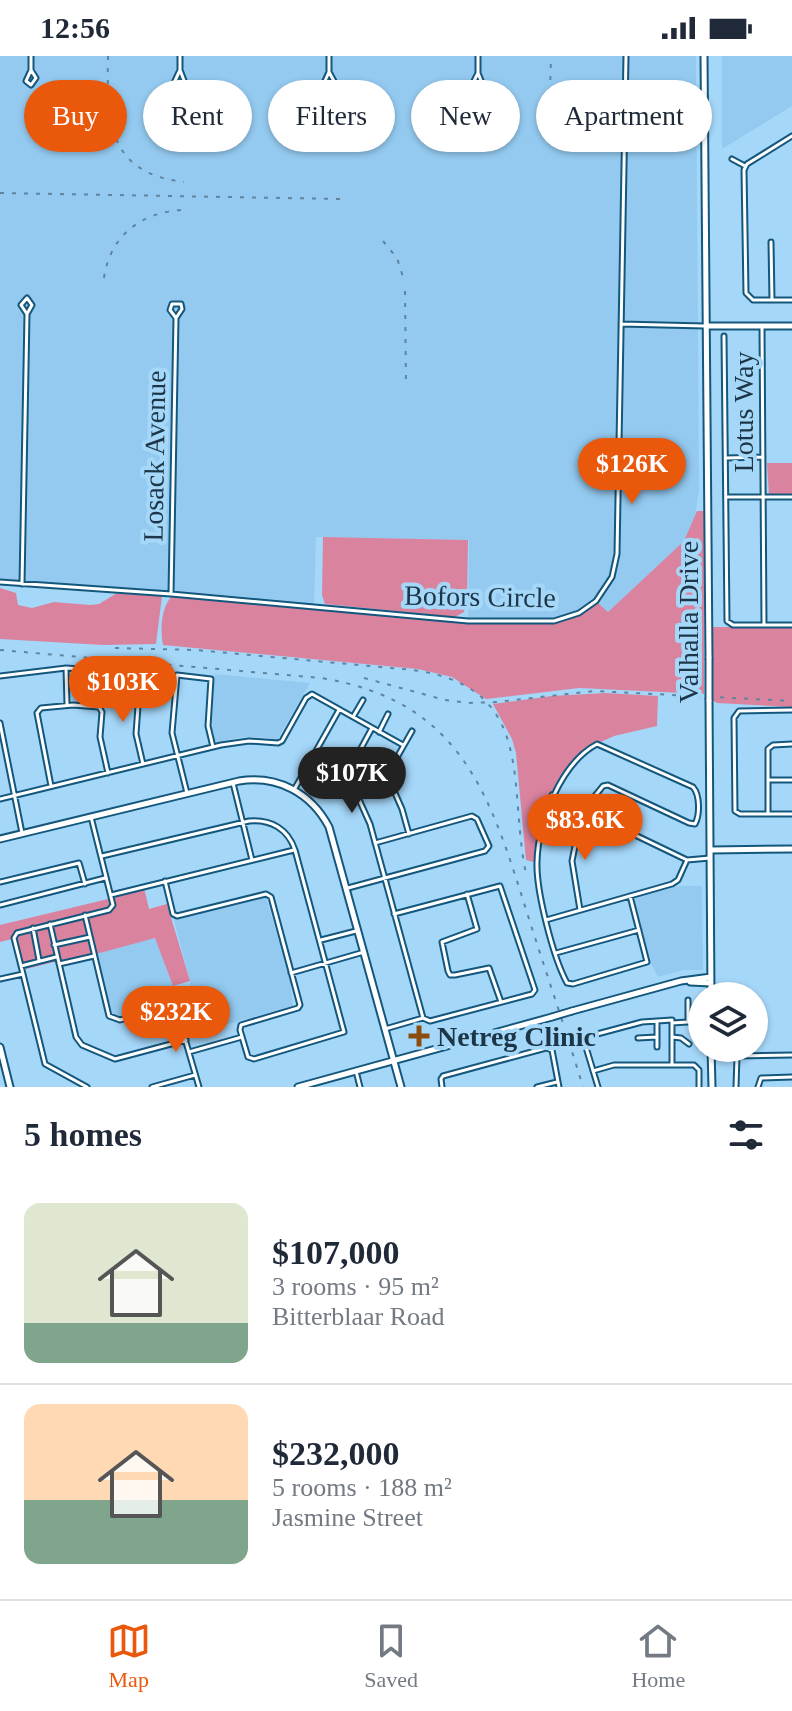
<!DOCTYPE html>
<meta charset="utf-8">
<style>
:root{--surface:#fff;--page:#f2f2f3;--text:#1f2937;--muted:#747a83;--line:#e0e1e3;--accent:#ea580c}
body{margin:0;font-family:"Times New Roman",serif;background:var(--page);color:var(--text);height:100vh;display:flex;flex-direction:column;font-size:30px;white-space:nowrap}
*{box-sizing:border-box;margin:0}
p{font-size:26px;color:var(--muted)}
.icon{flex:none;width:44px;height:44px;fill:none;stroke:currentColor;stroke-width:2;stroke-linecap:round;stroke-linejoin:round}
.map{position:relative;height:1031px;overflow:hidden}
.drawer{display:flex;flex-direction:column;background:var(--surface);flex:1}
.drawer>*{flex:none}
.top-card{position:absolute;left:24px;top:24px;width:744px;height:72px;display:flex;gap:16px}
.buttons{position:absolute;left:688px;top:926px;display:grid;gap:16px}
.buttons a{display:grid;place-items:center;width:80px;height:80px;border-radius:50%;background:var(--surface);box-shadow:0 2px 6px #0004;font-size:40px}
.price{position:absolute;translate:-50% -68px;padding:0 18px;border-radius:28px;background:var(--accent);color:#fff;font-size:26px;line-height:52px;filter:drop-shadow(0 2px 4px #0008)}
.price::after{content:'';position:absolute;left:50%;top:48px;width:24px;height:18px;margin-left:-12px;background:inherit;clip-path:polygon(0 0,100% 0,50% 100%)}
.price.on{background:#222;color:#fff}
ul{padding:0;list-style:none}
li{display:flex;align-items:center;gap:24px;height:200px;padding:0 24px}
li+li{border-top:2px solid var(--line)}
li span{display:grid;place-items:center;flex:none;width:224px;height:160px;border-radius:16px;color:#555}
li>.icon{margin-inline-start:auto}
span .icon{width:96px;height:96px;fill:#fffc;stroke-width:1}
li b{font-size:34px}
h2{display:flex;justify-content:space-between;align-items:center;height:96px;padding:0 24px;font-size:34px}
.chip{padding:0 28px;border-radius:36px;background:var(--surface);box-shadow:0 2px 6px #0004;font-size:28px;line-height:72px}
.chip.on{background:var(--accent);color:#fff}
.status{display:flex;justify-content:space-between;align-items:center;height:56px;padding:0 40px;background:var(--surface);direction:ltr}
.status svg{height:22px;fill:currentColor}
.dock{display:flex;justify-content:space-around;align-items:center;height:112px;border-top:2px solid var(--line);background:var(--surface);font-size:22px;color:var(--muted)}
.dock a{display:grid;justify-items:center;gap:4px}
.dock .on{color:var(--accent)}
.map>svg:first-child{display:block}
</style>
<div class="status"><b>12:56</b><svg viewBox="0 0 49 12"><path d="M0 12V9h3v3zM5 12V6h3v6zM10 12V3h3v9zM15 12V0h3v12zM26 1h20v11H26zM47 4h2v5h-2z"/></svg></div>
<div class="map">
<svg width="792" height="1031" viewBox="0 0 792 1031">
<rect width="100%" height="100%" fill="#a5d7f9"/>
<path fill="#94caf0" d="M0,0H696L699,433L695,462L684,485L608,556L596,545L579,557L554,565H468L469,484L316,481L314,548L0,524Z
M722,0H792V50L722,93Z
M215,618L310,627L277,684L263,681H242L217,686L214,684L211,673Z
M679,830H702L703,914H683L658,921L651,907L634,845L635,842Z
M266,841L290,924L293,950L203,975L174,864Z
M156,882L178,945L117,962L111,959L96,896Z"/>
<path fill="#d9839f" d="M767,407H792V439L769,440Z
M697,455H704V638L579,632L486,643L452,621L418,613L163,589C160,574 161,553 171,541L475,568L561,566L585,557L597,546L608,556L684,485Z
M323,481L468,484L467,541L464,556L455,561L325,548L322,539Z
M0,532L16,537L18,549L32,552L54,546L90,549L99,548L117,537L162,540L156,588L103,589L0,583Z
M712,571H792V651L717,647L713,645Z
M605,637L658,640L657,670L614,680L585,693L552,736L534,806L526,804L516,697L512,683L493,648L552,640Z
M144,832L149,853L167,848L190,925L173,930L155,882L59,908L54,906L22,914L12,883L0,886V869L108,843L111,838Z"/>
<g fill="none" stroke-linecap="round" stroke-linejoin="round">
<g stroke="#14577c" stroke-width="7">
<path id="street" d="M31,14L36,22L31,29L26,25Z
M31,14V0
M180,14L185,27L180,33L174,27Z
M180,14V0
M329,16L335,27L333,34L329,35L324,27L329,16V0
M478,17L484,32L478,38L473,36L471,31Z
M478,17V0
M792,80L747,108L744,114L746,237L753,244H792
M732,103L745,110
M771,186L772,244
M621,268L705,270
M762,271L764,569
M724,280L727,565L733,569H792
M727,402L763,401
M726,441H792
M0,526L171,538L468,565H554L579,557L596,545L612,521L617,498L626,0
M22,528L27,258L32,249L27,242L21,249L27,258
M171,538L176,262L170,254L172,248H181L182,253L176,262
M66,612L67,648
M0,620L66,612L138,617L140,622L136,678L143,708
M792,654L739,655L734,662L735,755L740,758H792
M353,661L363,644
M0,667L22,777
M372,672L345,722L357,739L370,768L423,962
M379,676L388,658
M768,724H792
M233,727L252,804
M51,730L37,657L41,652L73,649L99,651L102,656L100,681L108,717
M294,734L339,654
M187,737L172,677L177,619L211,623L208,670L213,691
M552,739L687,804L710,802
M0,743L221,689L249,685L278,687L282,685L306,642L312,638L403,689
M768,758V693L773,689L792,688
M409,778L402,753L387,719L412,675
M102,800L249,765C271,763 288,773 295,794L344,976L254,1003L248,1001L240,974L241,969L298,952L300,949L271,841L266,838L177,860L173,858L165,825
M0,826L79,807L85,828
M348,832L485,795L489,790L477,763L472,760L375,787
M467,838L477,873L442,886L448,915L450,919H455L489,912L501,946
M111,839L294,794
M0,849L105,822
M580,854L572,805L582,756L603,730L608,729L689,767L695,768C700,759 700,739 693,731L597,688C561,707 538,766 537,806C536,835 553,901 567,927L573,928L647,906L630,840
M85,859L109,960L120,964L170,950L176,952L199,1031
M546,864L672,828L678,824L687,804
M50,868L76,981L82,989L115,1003L186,984
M33,872L39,904
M321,884L356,875
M54,889L90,881
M556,897L639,874
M59,908L94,900
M21,910L56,901
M291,917L364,896
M23,918L14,882L17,877L109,854L113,849L91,761
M0,923L23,918L45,1008L87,1031
M672,967L688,966V944
M385,973L423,962L430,965L532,938L535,934L500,830L394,858
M657,981V991
M672,981L681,982L689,988
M638,982L657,981V965
M189,996L242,981
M356,1015L360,1031
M593,1015L614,1009H694L699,1014V1031
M152,1031L195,1019
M442,1031L441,1023L443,1020L546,992L552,994L559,1031
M537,1031L557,1026
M598,1031L585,988L586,981L642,966L672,964V1009
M736,1031L737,1000L792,999
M758,1031L761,1022L792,1021"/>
</g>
<g stroke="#14577c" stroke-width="9">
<path id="secondary" d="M704,0L709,602
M706,270H792
M709,644L711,940
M0,783L239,725C278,719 311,737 329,771L401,1031
M711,794L792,793
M690,926L711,927
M572,955L681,925L711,921
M0,991L10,1031
M711,992L712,1031
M298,1031L552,961"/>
</g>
<use href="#street" stroke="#fff" stroke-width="3"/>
<use href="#secondary" stroke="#fff" stroke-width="5"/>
<path stroke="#5f859e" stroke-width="2" stroke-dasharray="4 8" stroke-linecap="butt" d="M108,0C107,63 106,117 184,126
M549,72L551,0
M0,137L340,143
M383,185L397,202L404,224
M104,222C110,180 140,157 181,154
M405,235L406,329
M115,592L196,594L413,614C540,631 506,733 527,822
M0,594L321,622C464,645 491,742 529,863C547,919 566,975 583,1031
M364,622L445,644L468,647L497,646L594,635L792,645"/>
<g stroke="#14577c" stroke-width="9" stroke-linecap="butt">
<path id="secondary-bridge" d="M709,602V644
M552,961L572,955"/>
</g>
<use href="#secondary-bridge" stroke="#fff" stroke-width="5"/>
</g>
<path fill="#8a4d0e" stroke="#a5d7f9" stroke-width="3" d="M415 968h8v8h8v8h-8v8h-8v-8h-8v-8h8z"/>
<g text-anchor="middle" stroke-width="8" stroke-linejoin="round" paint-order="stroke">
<g font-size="28" fill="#1c3647" stroke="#a5d7f9">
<text transform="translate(743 356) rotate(-90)" y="10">Lotus Way</text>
<text transform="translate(154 400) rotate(-89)" y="10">Losack Avenue</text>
<text transform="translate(480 540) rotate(1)" y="10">Bofors Circle</text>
<text transform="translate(688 566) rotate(-90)" y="10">Valhalla Drive</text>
</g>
<g font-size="28" font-weight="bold" fill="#1c3647" stroke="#a5d7f9" text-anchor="start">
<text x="437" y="990">Netreg Clinic</text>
</g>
</g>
</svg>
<div class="buttons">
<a><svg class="icon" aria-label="layers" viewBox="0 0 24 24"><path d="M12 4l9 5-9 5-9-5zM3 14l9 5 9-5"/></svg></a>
</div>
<b class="price" style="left:632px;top:450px">$126K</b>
<b class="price" style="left:123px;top:668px">$103K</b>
<b class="price on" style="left:352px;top:759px">$107K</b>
<b class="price" style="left:585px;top:806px">$83.6K</b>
<b class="price" style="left:176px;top:998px">$232K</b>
<div class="top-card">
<a class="chip on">Buy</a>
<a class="chip">Rent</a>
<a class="chip">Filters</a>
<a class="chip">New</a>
<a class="chip">Apartment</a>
</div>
</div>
<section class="drawer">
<h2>5 homes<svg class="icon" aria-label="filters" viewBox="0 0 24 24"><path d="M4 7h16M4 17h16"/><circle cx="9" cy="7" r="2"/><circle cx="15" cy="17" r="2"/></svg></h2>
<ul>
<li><span style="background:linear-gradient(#dfe7d0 75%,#7fa58c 0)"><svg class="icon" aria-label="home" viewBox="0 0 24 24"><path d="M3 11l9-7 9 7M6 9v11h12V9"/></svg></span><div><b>$107,000</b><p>3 rooms · 95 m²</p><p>Bitterblaar Road</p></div></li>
<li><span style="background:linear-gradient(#ffd9b3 60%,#7fa58c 0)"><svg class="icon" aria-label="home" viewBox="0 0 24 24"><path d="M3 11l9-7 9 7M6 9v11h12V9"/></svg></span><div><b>$232,000</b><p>5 rooms · 188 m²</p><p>Jasmine Street</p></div></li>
</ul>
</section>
<nav class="dock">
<a class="on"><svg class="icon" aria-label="map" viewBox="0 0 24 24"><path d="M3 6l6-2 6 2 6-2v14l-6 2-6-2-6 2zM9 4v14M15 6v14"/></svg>Map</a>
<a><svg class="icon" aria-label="saved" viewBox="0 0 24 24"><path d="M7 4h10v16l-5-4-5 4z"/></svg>Saved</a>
<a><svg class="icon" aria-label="home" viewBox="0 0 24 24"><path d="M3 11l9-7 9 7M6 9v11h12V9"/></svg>Home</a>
</nav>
